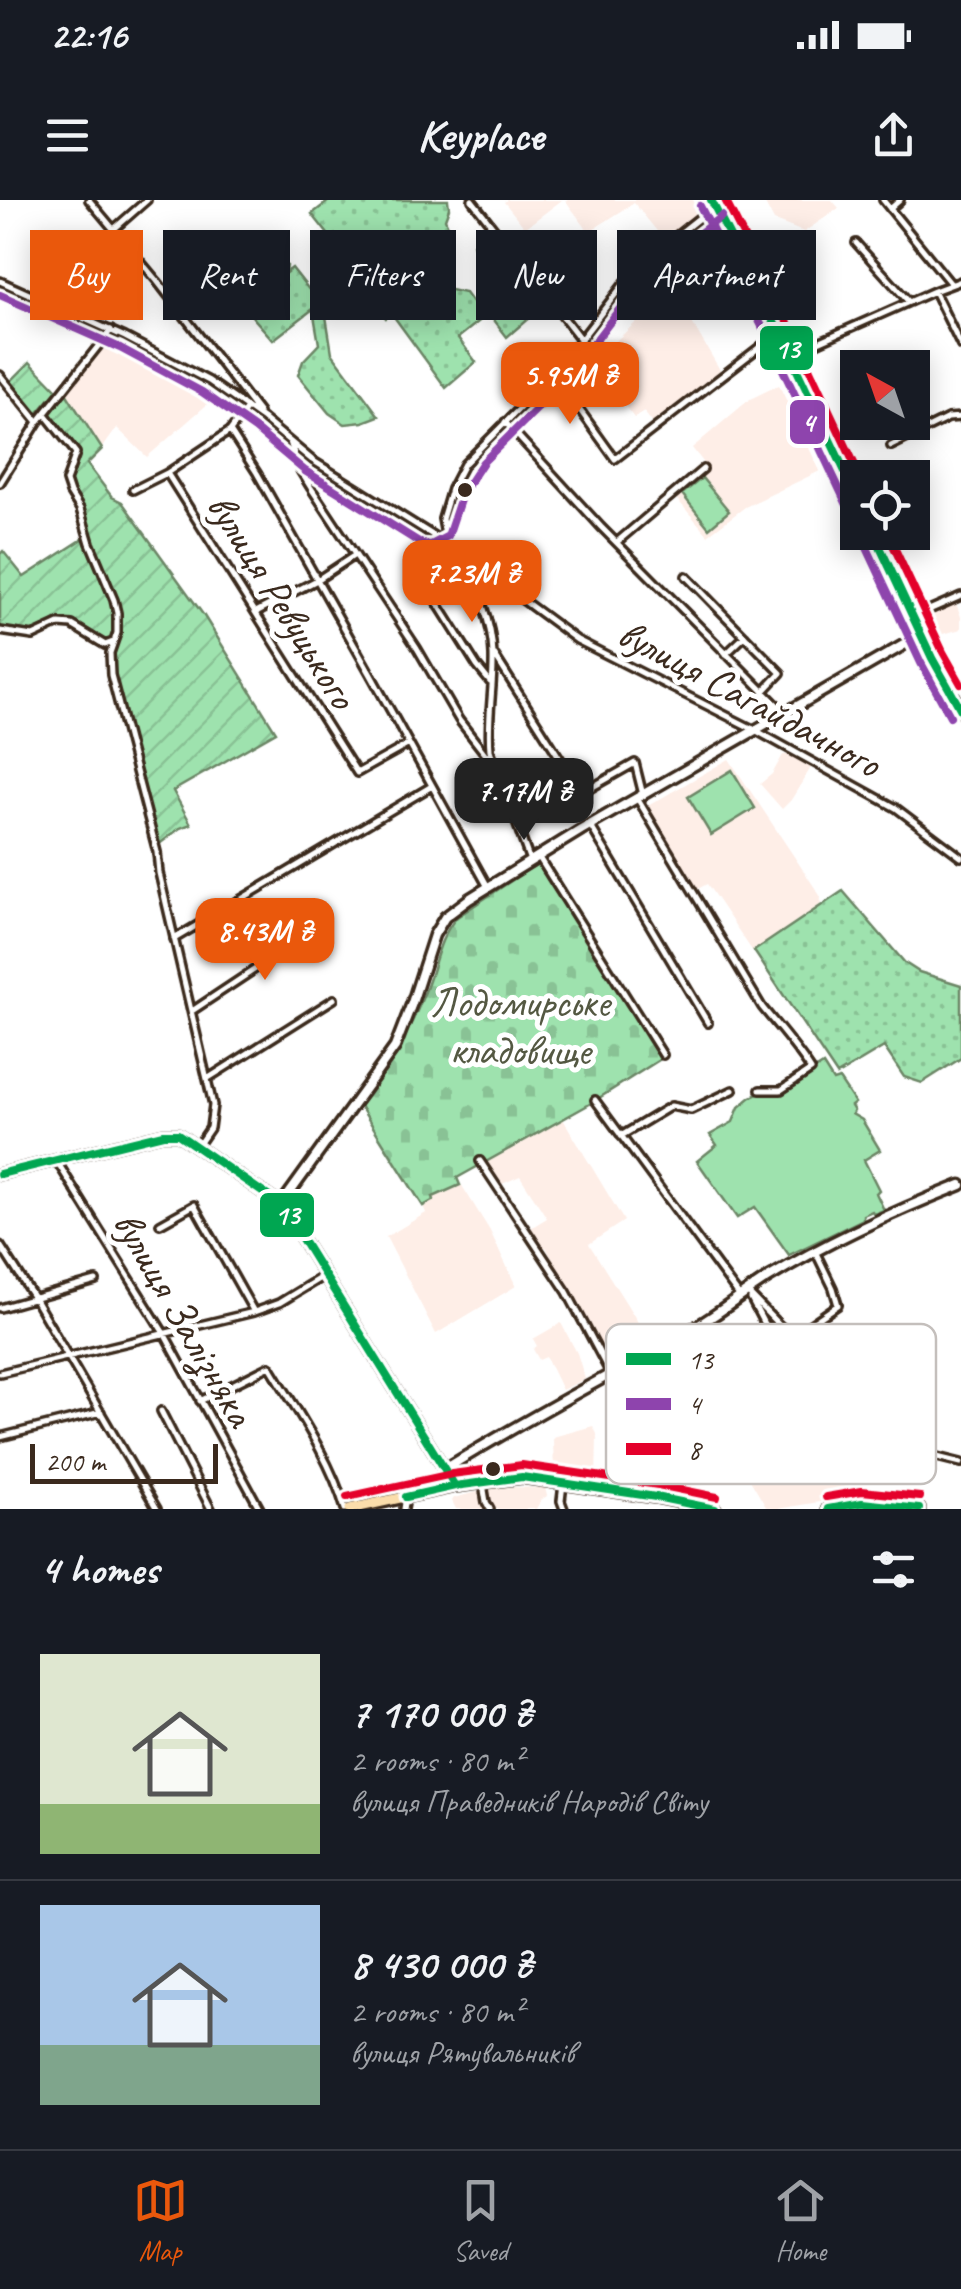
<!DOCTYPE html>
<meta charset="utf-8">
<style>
:root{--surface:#171b24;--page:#20242c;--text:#f1f3f6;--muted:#9ea1a6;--line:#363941;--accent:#ea580c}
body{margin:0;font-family:Caveat,sans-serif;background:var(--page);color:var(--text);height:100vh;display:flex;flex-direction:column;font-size:38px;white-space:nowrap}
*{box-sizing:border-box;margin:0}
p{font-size:32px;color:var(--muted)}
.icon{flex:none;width:55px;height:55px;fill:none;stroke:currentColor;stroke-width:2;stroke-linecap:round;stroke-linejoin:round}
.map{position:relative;height:1309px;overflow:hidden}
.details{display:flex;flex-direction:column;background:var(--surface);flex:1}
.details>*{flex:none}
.top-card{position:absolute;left:30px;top:30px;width:902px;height:90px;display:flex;gap:20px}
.needle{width:65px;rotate:320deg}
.tools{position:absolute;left:840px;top:150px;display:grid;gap:20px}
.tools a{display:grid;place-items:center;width:90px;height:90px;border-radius:0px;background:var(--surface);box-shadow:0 5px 25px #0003;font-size:50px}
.scale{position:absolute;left:30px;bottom:25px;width:188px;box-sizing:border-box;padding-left:10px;border:5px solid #3b2a1e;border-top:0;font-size:28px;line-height:35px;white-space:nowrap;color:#3b2a1e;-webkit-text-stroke:8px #fff;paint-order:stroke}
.price{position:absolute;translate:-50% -85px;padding:0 22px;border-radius:20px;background:var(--accent);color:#fff;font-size:32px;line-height:65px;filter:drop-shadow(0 2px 5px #0008)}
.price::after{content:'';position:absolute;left:50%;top:60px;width:30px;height:22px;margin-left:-15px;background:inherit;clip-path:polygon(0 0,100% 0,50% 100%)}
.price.current{background:#222;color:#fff}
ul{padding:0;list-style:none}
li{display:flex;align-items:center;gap:30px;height:250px;padding:0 40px}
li+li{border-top:2px solid var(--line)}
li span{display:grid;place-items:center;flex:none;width:280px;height:200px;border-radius:0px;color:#555}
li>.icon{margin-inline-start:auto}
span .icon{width:120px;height:120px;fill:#fffc;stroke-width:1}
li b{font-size:42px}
h2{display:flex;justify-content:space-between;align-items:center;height:120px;padding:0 40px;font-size:42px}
.pill{padding:0 35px;border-radius:0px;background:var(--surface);box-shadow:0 5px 25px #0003;font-size:35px;line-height:90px}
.pill.current{background:var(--accent);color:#fff}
.status{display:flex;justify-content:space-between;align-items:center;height:70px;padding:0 50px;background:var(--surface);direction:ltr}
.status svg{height:28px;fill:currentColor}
header{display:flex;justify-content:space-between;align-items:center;height:130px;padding:0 40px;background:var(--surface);font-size:45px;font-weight:700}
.menu{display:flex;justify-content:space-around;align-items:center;height:140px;border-top:2px solid var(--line);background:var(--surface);font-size:28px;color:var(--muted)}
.menu a{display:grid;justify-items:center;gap:5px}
.menu .current{color:var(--accent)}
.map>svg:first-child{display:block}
</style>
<div class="status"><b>22:16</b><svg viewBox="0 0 49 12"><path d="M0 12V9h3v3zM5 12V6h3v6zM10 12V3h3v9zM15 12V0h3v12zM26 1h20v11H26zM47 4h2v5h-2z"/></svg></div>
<header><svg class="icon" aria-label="menu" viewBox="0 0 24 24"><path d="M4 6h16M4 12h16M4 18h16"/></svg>Keyplace<svg class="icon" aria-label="share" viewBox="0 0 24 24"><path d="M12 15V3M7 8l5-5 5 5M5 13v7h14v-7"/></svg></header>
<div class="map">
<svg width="961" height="1309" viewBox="0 0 961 1309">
<defs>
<pattern id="grass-tufts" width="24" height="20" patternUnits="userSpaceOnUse" patternTransform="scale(2.5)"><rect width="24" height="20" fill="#9ee2ae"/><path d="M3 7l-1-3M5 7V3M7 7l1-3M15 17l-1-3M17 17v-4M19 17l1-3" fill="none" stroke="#89c295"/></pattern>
<pattern id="cemetery-stones" width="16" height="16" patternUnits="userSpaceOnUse" patternTransform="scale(2.5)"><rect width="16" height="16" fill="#9ee2ae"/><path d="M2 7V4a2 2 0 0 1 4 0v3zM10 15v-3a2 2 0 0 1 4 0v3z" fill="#89c295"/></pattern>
<pattern id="park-dots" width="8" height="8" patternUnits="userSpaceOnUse" patternTransform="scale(2.5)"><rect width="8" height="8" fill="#9ee2ae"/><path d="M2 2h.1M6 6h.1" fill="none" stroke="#89c295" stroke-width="1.8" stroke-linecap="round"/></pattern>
<pattern id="garden-furrows" width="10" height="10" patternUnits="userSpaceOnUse" patternTransform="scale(2.5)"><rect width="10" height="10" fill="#9ee2ae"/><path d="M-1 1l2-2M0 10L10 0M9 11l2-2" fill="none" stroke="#89c295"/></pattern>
</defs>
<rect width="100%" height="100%" fill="#fff"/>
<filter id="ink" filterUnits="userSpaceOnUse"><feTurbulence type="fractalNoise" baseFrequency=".01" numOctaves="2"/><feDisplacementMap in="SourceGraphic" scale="20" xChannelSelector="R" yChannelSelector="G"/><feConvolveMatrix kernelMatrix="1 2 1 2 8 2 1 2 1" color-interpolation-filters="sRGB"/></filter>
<g filter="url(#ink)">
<path fill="#feeee7" d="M507,0H562L525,28L504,2Z
M565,0H693L701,13L665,41L634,3L589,32Z
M766,0H832L839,8L804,32L774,21L764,2Z
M672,89L720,170L654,225L644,212L634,218L592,163Z
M111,137L164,163L218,195L147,257L117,228L102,249L66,193Z
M779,185L820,271L745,307L708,335L674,296L704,271L703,262L692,248L750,199Z
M956,403L961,417V429L932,437L924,416Z
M783,555H792L812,566L791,600L782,609L760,584L772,574Z
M729,559L821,697L820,707L753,752L707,684L696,690L646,607Z
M563,919L624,1021L589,1044L651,1143L608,1164L564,1078H562L546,1047L542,1049L529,1029L547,1018L520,976L500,985L485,962Z
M461,984L490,1031L516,1086L436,1134L386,1037L426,1013L423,1006L433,1000L432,998L450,987L452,990Z
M561,1123L577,1153L585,1179L562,1190L546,1157L539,1160L533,1149L537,1146L533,1139Z
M760,1124L855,1296L777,1309L766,1307L709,1210L718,1206L712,1195L727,1186L709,1153Z
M593,1226L597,1234L596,1283L554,1276L553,1237Z
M510,1287L545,1288L547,1296L541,1300L536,1309H456L452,1301L454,1298L488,1289Z"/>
<path fill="url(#grass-tufts)" stroke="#6c8666" stroke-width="2.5" d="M248,59C261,59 276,57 287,66L286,73L232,114L205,79L230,60L233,64H247Z"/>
<path fill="url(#cemetery-stones)" stroke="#6c8666" stroke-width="2.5" d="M538,663L662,858L588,905L457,978L460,985L433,997L434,1000L423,1006L360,906C389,870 409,833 426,789C436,764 438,738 457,717Z"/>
<path fill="url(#park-dots)" stroke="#6c8666" stroke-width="2.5" d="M330,0H448L449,8L445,19L449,28L414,57L412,66L427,85L465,93L483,118L458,138L476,162L446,188L392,114L386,118L335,53V43L312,14Z
M473,43L531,116L507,137L475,95L476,56Z
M292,68L325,110L332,153L379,216L363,222L345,224L329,213L298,175L303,161L319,144L313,109L273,140L243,106Z
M843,691L905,763L919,772L961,785V858L922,883L904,877L884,847L837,875L754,751Z"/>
<path fill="url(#garden-furrows)" stroke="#6c8666" stroke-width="2.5" d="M30,162L57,190L36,215L9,183Z
M66,193L102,249L87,264L112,297L122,302L204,416L276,532L173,591L191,624L180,628L158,645L114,481L112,465L114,436L105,443L86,431L59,423L32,435L0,430V354L3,351L24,377L89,335L68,282L77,252L49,216Z"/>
<path fill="#9ee2ae" stroke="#6c8666" stroke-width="2.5" d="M702,278L729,311L709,328L682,294Z
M732,570L755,608L711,635L688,597Z
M823,865L833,881L839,879L855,903L851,906L854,911L852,914L862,920L880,950L864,960L879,990L876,993L884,1010L874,1014L872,1011L863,1015V1019L789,1055L755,1007L737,1018L697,961L717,945L710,935L733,922L739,907L751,897L762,892H781Z"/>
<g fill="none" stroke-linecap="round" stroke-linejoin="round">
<g stroke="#3b2a1e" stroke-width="12">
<path id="street" d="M89,0L157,81L259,213
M472,0L581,140
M883,0L951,84
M890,9L900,0
M114,29L147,0
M856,43L909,102
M0,81L125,137L209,181L263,219L312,260L447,344L577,440L755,530L896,608L961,657
M934,91L961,146
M789,155L934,91L961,81
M554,174L615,259L779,132
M0,175L38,222
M247,208L230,231L257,273L371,475L488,687
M45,214L76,253L66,281L70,293L80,309L90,343L114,400L117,413V433L110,453L111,475L157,652L159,673L213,905L210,928L197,947
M505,222L601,327L785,513
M230,231L167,273L357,573L409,544
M290,242L300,270L311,288L417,448L459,520L493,564
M891,246L948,218L961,217
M0,283L38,222L111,130
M133,290L167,273
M446,340L442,319L451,289L464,264L554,174L626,81L651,56L714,6
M617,342L703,269
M461,357C477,388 492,420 493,455C494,487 487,518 490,550L530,661
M686,376L781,473L764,491
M426,385L477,466L490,482
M256,412L317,380L355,355
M913,417L961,396
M0,431L33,436L59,424L72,425L105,445L113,442
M726,454L745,436
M495,456L582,593L635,563L643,595
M637,598L762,807C779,828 796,847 811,870L781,890H760
M590,625L708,823
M538,656L663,855
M174,739L432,586
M192,811L320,726
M207,879L334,799
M595,900L740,1097
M621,936L671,906L691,910L733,890
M56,960L165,1135L260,1309
M480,961L567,1092L610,1173
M160,1024L194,1005L254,1112
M0,1045L34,1098L157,1309
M748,1093L777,1123L908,1243L925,1254L961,1263
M751,1099L798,1189L830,1242
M0,1108L96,1081
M792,1137L838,1105L833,1088L815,1051
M0,1173L254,1112L279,1103L325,1075
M200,1201L270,1166C297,1211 330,1258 345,1309
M161,1211L211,1309
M0,1237L101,1212
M483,1284L486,1302L490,1309
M563,1284L561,1301L564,1309
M404,1309L406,1297"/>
</g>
<g stroke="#3b2a1e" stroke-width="15">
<path id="secondary" d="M0,974L163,934H178L281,1005L455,1286
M281,1005L395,847L412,803L434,735L445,717L469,699L581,630L921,435
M445,1269C525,1219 609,1176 692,1129C718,1115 742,1094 768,1078C829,1041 895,1011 961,985"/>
</g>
<g stroke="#3b2a1e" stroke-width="16">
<path id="primary" d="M711,0L779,132L858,300
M873,332L932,458L961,510
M350,1309L455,1286L522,1277L656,1297L715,1309
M828,1309L862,1303L919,1309"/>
</g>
<use href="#street" stroke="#fff" stroke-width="5"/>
<use href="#secondary" stroke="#fff" stroke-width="8"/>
<use href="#primary" stroke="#fbddab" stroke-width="9"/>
<g stroke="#fff" stroke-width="15">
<path id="bus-1" d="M711,0L779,132L858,299
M873,332L932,458L961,510
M0,974L163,934H178L281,1005L455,1286
M406,1297L455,1286L522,1277L656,1297L715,1309
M828,1309L862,1303L919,1309"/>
</g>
<g stroke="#fff" stroke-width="15">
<path id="bus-2" d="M700,6L768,138L847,305
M0,95L120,148L202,192L255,229L305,271L422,344L431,345L448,336L462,294L483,262L564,182L635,89L659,65L722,16
M862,337L921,463L950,516"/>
</g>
<g stroke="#fff" stroke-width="15">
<path id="bus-3" d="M725,0L790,127L861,278
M887,332L943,452L961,484
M347,1297L452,1274L522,1265L658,1285L717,1297
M826,1297L862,1291L920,1297"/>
</g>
<use href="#bus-1" stroke="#00a651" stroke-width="8"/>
<use href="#bus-2" stroke="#8e44ad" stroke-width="8"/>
<use href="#bus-3" stroke="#e4002b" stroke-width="8"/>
</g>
</g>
<g fill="#3b2a1e" stroke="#fff" stroke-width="4">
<circle cx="465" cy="290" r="9"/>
<circle cx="493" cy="1269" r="9"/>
</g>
<g text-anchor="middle" stroke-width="10" stroke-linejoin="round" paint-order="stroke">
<g font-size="42" fill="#3b2a1e" stroke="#fff">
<text transform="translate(283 400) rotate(58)" y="15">вулиця Ревуцького</text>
<text transform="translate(750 497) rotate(28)" y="15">вулиця Сагайдачного</text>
<text transform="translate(185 1118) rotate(60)" y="15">вулиця Залізняка</text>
</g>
<g font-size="42" fill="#545842" stroke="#fff">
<text x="520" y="816">Лодомирське<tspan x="520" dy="48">кладовище</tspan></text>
</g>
</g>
<rect x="606" y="1124" width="330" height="160" rx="15" fill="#fff" stroke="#c4bfbc" stroke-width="2.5"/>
<rect x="626" y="1153" width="45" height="12" fill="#00a651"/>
<rect x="626" y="1198" width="45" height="12" fill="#8e44ad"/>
<rect x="626" y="1243" width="45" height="12" fill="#e4002b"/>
<g font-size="28" fill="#3b2a1e">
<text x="688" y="1169">13</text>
<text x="688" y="1214">4</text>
<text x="688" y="1259">8</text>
</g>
<g stroke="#fff" stroke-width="4">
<rect x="758" y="124" width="57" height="48" rx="10" fill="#00a651"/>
<rect x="788" y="198" width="39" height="48" rx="10" fill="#8e44ad"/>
<rect x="258" y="991" width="58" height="48" rx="10" fill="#00a651"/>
</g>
<g font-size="28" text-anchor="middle" font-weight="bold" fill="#fff">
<text x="787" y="158">13</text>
<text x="808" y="232">4</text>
<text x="287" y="1024">13</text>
</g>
</svg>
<div class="tools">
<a><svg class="needle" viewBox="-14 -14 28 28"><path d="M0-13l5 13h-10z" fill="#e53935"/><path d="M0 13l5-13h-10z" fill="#9ea1a6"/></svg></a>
<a><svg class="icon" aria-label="locate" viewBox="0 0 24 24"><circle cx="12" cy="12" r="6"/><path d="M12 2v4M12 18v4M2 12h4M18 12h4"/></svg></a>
</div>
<div class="scale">200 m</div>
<b class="price" style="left:570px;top:227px">5.95M ₴</b>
<b class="price" style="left:472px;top:425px">7.23M ₴</b>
<b class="price current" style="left:524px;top:643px">7.17M ₴</b>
<b class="price" style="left:265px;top:783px">8.43M ₴</b>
<div class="top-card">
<a class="pill current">Buy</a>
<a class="pill">Rent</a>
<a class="pill">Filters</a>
<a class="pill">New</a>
<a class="pill">Apartment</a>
</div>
</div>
<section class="details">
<h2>4 homes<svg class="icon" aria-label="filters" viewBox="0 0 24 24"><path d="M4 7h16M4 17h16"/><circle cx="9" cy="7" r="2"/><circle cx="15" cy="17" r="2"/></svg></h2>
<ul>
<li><span style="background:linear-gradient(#dfe7d0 75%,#8fb573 0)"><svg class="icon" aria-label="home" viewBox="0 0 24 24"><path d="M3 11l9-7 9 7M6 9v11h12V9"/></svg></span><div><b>7 170 000 ₴</b><p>2 rooms · 80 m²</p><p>вулиця Праведників Народів Світу</p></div></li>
<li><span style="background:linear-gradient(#a9c7e8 70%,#7fa58c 0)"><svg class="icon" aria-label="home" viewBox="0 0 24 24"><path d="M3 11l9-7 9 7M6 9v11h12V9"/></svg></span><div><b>8 430 000 ₴</b><p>2 rooms · 80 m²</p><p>вулиця Рятувальників</p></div></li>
</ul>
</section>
<nav class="menu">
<a class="current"><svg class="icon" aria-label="map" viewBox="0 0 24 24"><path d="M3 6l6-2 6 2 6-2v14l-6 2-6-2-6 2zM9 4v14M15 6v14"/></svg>Map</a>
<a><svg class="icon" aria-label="saved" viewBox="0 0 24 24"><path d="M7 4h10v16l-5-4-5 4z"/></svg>Saved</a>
<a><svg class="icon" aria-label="home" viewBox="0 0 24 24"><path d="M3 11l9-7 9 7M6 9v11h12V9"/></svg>Home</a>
</nav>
